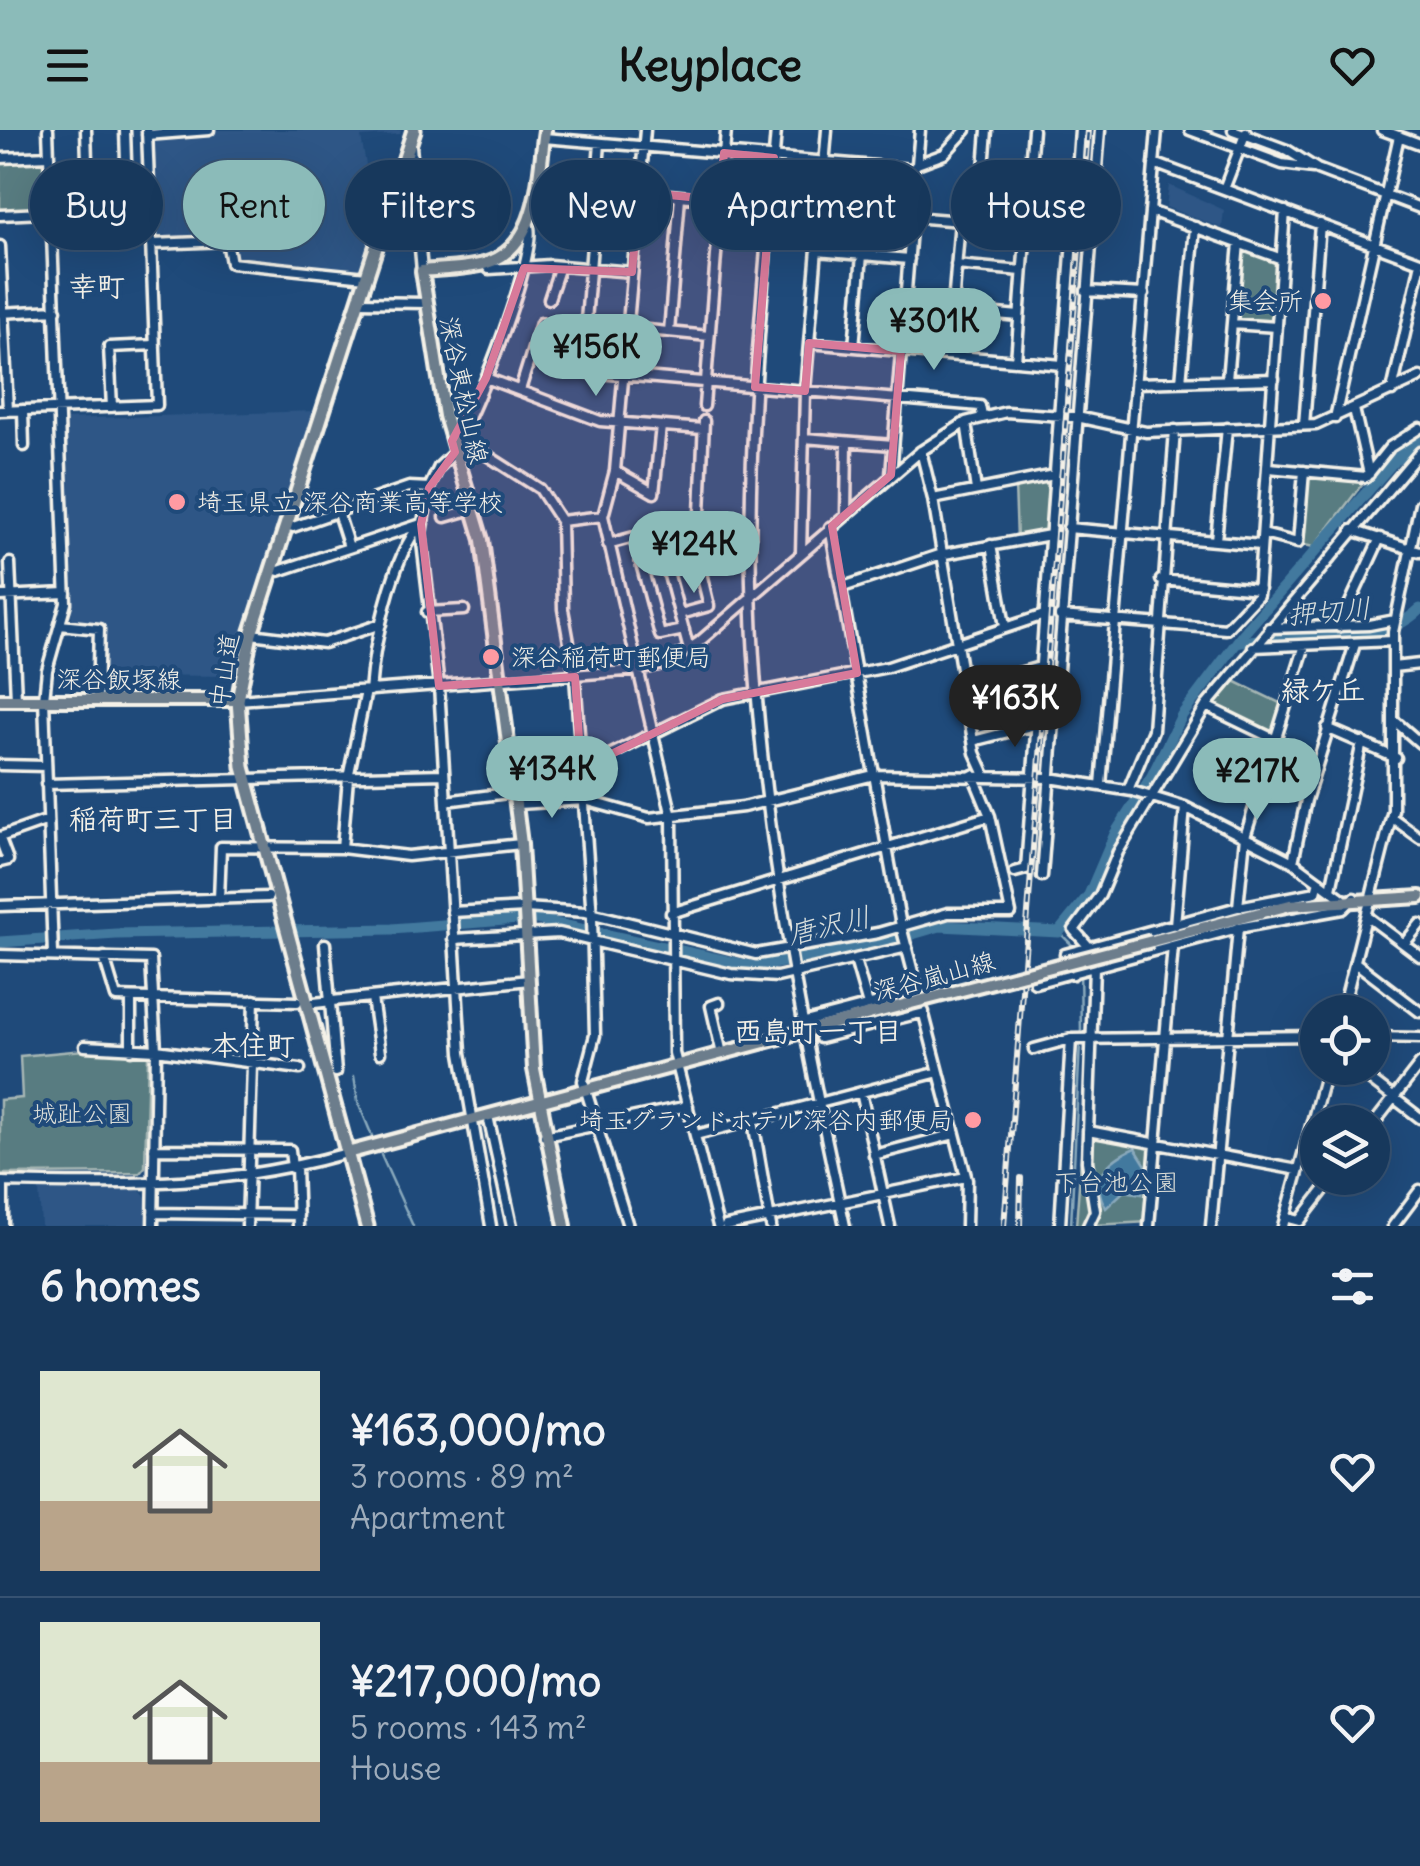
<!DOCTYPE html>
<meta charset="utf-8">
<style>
:root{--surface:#17385c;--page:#203f62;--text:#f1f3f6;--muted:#9eacbb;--line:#365272;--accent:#8bbbb9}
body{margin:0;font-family:Delius,"Klee One",sans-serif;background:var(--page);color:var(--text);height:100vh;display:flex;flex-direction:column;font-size:38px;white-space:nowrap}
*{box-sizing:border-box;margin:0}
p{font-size:32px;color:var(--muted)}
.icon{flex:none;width:55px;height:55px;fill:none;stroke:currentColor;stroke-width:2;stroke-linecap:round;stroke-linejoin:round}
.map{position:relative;height:1096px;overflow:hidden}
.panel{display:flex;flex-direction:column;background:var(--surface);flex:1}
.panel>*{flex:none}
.hud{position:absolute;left:30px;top:30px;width:1360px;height:90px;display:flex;gap:20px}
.buttons{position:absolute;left:1300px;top:865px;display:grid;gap:20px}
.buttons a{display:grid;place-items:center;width:90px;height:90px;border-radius:50%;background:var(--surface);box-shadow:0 10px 40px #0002,0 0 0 2px var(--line);font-size:50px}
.price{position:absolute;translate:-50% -85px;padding:0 22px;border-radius:35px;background:var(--accent);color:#111;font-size:32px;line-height:65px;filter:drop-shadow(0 2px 5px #0008)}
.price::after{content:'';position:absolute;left:50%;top:60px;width:30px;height:22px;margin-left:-15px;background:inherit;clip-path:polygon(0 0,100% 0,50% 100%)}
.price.selected{background:#222;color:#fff}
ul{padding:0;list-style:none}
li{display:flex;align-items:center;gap:30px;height:250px;padding:0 40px}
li+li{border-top:2px solid var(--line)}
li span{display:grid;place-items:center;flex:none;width:280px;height:200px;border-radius:0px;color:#555}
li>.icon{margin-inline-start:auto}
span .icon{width:120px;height:120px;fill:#fffc;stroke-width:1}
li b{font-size:42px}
h2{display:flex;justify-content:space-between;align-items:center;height:120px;padding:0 40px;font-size:42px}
.tag{padding:0 35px;border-radius:45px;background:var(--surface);box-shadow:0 10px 40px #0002,0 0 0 2px var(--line);font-size:35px;line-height:90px}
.tag.selected{background:var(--accent);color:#111}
header{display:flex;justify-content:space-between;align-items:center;height:130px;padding:0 40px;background:var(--accent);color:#111;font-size:45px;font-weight:700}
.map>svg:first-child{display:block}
</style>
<header><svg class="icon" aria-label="menu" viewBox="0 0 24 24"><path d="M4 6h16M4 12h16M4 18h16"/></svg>Keyplace<svg class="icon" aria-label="heart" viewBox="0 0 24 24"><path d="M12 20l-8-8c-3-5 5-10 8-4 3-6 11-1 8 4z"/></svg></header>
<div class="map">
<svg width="1420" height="1096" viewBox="0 0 1420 1096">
<rect width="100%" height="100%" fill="#1f4a7a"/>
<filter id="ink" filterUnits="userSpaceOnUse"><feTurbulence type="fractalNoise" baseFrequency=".01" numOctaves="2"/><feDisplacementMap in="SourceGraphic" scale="20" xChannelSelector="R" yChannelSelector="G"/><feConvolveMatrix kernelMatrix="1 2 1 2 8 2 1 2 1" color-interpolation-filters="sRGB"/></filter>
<g filter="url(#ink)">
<path fill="#2d5686" d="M212,0H401L400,4L361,7L377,96L361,143L238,131L233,127L229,107L154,109L150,10L211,4Z
M1169,55L1224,80L1222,98L1166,77Z
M316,281L231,546L99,545L102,497L72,493L64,289Z
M39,1060L140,1061L146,1067L145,1096H41Z"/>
<path fill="#587c81" stroke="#a6b6b4" stroke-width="2.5" d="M0,32H46V79L0,80Z
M1239,113L1282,129L1277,197L1232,194Z
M1305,344L1366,349L1314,417L1300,414Z
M1052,348L1049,403L1017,409L1015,355Z
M1230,549L1284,575L1274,606L1210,575Z
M84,920L148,925L145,1037L140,1043L0,1044V970L22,968L20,926Z
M1083,1001L1157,1013L1149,1092L1076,1096Z"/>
<path fill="#42799e" stroke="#89a9bc" stroke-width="2.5" d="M1135,1018L1147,1037L1142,1064L1124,1061L1106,1078C1089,1049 1107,1030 1135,1018Z"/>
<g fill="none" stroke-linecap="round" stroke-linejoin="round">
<path stroke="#89a9bc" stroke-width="2.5" d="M1059,802L1074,817
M1080,833L1081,905
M354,946L358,972L372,1006
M381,1025L413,1096
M1071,1096L1080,913"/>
<path stroke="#42799e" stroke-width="11" d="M1237,513C1296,501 1373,524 1420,479
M0,812L116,804L392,799L531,788L755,837L881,813L940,796L1059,802L1089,765L1115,704L1152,646L1182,585L1244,503L1393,332L1420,310"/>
<g stroke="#f4f1e8" stroke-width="15">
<path id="minor" d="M48,0L66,473L47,540L44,569L53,824
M86,0L88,63L127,62L125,0
M645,0L615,341L603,386L672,687L674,923L718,1096
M776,0C764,151 747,301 751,453C755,665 800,889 845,1096
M987,0L984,39L988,44L1076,53
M1190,0L1282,34L1313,38
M1233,0L1287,20L1317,39L1420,78
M1382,0L1420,14
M147,5L209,0
M544,8L912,39
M411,16L422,141
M0,28L49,26
M1154,33L1420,132
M917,34L920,0
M50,42L87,40
M1029,49L1033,0
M1224,59L1246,2
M639,62L720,70
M1150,81L1282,129
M0,85L150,78
M912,87L1073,100
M991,93L995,46
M152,114L227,111L231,133L366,147
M0,116L8,280
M817,121L909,129
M485,134L489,139L550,135L632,142
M956,135L1022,141
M1086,161L1144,164
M549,169L560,136
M359,172L426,173
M953,180L1019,186
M0,183L56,180
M1232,194L1277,197
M627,198L709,206
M669,202L680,67
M809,213L1062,235
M854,217L862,125
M949,225L960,90
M531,228L563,240L980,276L982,286
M1016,231L1026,96
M582,242L600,13
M486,248L600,291L703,299
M1227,250L1239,113
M1181,252L1195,97
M1137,253L1274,249
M520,260L541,193
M1392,261L1420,137
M704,276L726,0
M112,277L109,217L155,215
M1354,279L1369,344
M23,280L24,316
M0,281L157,275L147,0
M1335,288L1399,6
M966,292L976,360
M1304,295L1320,94
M460,308L540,359L561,391L563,479L575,546L592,787L595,905L583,951L628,1096
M804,308L893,315
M458,309C475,284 541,116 528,94
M921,321L933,369L975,623L985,645
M455,322L439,337L429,358L421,404L439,556L461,923L491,1096
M1269,338L1366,347L1390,317L1420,298
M615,341L654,363
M891,345L912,87L906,72L908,45L917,34L944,24L966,0
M654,363L661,296
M933,369L1054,345
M338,383L349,417
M700,383L704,291
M846,385L847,312
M445,387L473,379
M561,391L603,386
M286,395L293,397L409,357L429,358
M830,397L901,796L967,1050L966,1096
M1068,398L1261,415
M1352,400L1420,422
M1263,404L1298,413L1304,341
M1216,410L1227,298
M608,414L634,407L660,505L684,500
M991,415L1005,496
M663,423L689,520
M801,423L805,261L827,0
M640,429L694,414L709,476L680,484
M10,433L16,569
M272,439L279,441L421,394
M1161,450L1259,459
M843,457L939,425L1050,405
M0,466L66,463
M427,482L464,480
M1060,486L1226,499L1258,465L1285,81
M60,495L99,499L97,570
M1339,497L1380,408
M1269,498L1369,495L1395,490
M251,504L324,513L381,494
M1253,517L1393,511
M1393,537L1420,534
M964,558L1040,537
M370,561C373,519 392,425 421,394
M238,570L639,540L667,533L699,512L921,321L966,292L1006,282L1077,287L1146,302L1316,295L1420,247
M1206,576L1276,610
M1397,593L1420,613
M1327,598L1396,628
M973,611L1035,595
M0,635L46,636
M581,639L723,569L888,537L1044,485
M46,654L444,644
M1101,655L1157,0
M1128,660L1153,600L1175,300
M446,671L515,662
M517,674L585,670L649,688L743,677L874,645L1050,648L1132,661L1185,677L1293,732L1343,769
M1391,687L1420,708
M0,707L48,690
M0,709L8,730L0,732
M342,718L348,648L366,561
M1293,732L1306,670L1355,514
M1015,742L1026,739L1080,0
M1042,746L1100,0
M1331,759L1362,612
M219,769L221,717L342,718L408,726L521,714
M0,776L268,767
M1238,777L1245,707L1305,515
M452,782L525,778L586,782L756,824L878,803L948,783H1011L990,686L973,645
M671,783L990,686
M1368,787L1420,826
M1175,795L1185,677
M453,809L559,803L731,844L777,847L907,817
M325,814L336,942
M1404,814L1420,794
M1090,818L1074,800L1100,765L1118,722L1206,576L1420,322
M0,825L151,829L156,920L153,1096
M104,827L116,867L297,872
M855,830L868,875
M1356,833L1420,882
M1073,844L1065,824L1238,777L1316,762L1319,751
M1035,853L1238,798L1343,779L1354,768
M372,868L380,923
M314,873L529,850
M719,873L711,876L722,924
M1342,882L1393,680V502L1420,374
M805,892L970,849
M1372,907L1420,908
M820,908L924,882
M85,916L156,920L300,939
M1034,919L1071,909L1318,906
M131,920V868
M1355,938L1420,988
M861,962L890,1096
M488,986L512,1096
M753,991L771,1096
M1372,996L1420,934
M1088,1001L1298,1040
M696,1005L939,942
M545,1006L688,976
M154,1019L290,1020L292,1038
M874,1025L955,1004
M296,1037L298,1096
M0,1052C127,1054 222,1058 347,1023
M153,1083L298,1085
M1285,1087L1300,1091L1333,1048
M3,1096V1052
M247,1096L254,870
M726,1096L966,1047
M1060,1096L1071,909
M1088,1096L1095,1081L1087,1031L1094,838
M1149,1096L1173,816
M1211,1096L1238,798
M1283,1096L1327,938
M1393,1096L1420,1060"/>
</g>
<g stroke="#f4f1e8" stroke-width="18">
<path id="major" d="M545,0C538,46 540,118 484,134C465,139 442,139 422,141L445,286L482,410L521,714L534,939L565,1096
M0,570H238
M1152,811L1290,775L1420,767
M347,1023L888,879"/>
</g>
<g stroke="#f4f1e8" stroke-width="19">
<path id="highway" d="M367,1096L243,637L238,570L251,504L414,0"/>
</g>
<use href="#minor" stroke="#1f4a7a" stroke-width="8"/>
<use href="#major" stroke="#6c7d8c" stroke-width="10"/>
<use href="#highway" stroke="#6c7d8c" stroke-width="11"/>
<g stroke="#f4f1e8" stroke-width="6">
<path id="rail" d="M1004,1096L1088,0
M1020,1096L1021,1048"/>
</g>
<use href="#rail" stroke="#1f4a7a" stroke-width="2.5" stroke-dasharray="8" stroke-linecap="butt"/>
<g stroke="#f4f1e8" stroke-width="18" stroke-linecap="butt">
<path id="major-bridge" d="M888,879L1152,811"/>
</g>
<use href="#major-bridge" stroke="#6c7d8c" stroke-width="10"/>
</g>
</g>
<path fill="#d87a9a" fill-opacity="0.2" stroke="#d87a9a" stroke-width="8" stroke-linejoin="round" d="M724,23L774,28L755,257L805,261L809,213L901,221L891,345L832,396L857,543L723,569L581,639L575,547L439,556L421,394L429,358L455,322L452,311L486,248L524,138L632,142L639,62L720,70Z"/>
<g fill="#ff9aa2" stroke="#1f4a7a" stroke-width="4">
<circle cx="1323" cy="171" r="10"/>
<circle cx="177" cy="372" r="10"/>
<circle cx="491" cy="527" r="10"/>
<circle cx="973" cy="990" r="10"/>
</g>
<g text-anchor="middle" stroke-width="8" stroke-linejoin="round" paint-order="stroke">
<g font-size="25" fill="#f4f1e8" stroke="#1f4a7a" text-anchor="end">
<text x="1303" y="180">集会所</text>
<text x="197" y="381" text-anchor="start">埼玉県立 深谷商業高等学校</text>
<text x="511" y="536" text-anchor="start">深谷稲荷町郵便局</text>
<text x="953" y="999">埼玉グランドホテル深谷内郵便局</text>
</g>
<g font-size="25" fill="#f4f1e8" stroke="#1f4a7a">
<text transform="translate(464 260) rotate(78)" y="9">深谷東松山線</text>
<text transform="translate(224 540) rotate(-81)" y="9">中山道</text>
<text x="119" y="558">深谷飯塚線</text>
<text transform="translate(934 846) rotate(-15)" y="9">深谷嵐山線</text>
</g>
<g font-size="25" fill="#dddfd9" stroke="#1f4a7a">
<text x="82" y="992">城趾公園</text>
<text x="1116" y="1061">下台池公園</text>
</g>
<g font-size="28" font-weight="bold" fill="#f4f1e8" stroke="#1f4a7a">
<text x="97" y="166">幸町</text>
<text x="1323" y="570">緑ケ丘</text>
<text x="153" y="699">稲荷町三丁目</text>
<text x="818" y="911">西島町一丁目</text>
<text x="253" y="925">本住町</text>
</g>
<g font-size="28" font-style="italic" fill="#d9dfdd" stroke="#1f4a7a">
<text transform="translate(1329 481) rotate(-5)" y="10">押切川</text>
<text transform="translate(829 795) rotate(-13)" y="10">唐沢川</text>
</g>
</g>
</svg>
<div class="buttons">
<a><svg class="icon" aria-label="locate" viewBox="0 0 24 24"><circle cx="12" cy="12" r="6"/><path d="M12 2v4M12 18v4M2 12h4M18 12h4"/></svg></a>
<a><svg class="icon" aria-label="layers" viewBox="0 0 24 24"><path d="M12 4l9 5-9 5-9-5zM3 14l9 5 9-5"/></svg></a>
</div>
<b class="price" style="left:934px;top:243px">¥301K</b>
<b class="price" style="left:596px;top:269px">¥156K</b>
<b class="price" style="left:694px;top:466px">¥124K</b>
<b class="price selected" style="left:1015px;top:620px">¥163K</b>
<b class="price" style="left:552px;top:691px">¥134K</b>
<b class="price" style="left:1257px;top:693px">¥217K</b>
<div class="hud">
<a class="tag">Buy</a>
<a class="tag selected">Rent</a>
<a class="tag">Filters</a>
<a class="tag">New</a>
<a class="tag">Apartment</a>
<a class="tag">House</a>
</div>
</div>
<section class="panel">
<h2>6 homes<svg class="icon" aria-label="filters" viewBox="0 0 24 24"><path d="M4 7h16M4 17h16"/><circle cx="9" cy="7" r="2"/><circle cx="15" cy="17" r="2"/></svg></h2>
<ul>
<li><span style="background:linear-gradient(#dfe7d0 65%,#b9a48a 0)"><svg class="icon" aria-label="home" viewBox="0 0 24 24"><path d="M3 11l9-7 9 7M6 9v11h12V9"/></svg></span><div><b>¥163,000/mo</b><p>3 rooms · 89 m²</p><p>Apartment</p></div><svg class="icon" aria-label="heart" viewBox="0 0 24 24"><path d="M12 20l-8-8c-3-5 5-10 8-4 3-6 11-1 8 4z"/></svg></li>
<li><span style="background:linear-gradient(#dfe7d0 70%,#b9a48a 0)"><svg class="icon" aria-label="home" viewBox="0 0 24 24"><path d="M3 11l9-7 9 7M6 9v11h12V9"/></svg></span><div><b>¥217,000/mo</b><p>5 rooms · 143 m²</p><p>House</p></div><svg class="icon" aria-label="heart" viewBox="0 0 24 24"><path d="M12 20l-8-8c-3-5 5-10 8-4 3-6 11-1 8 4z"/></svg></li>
</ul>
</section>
